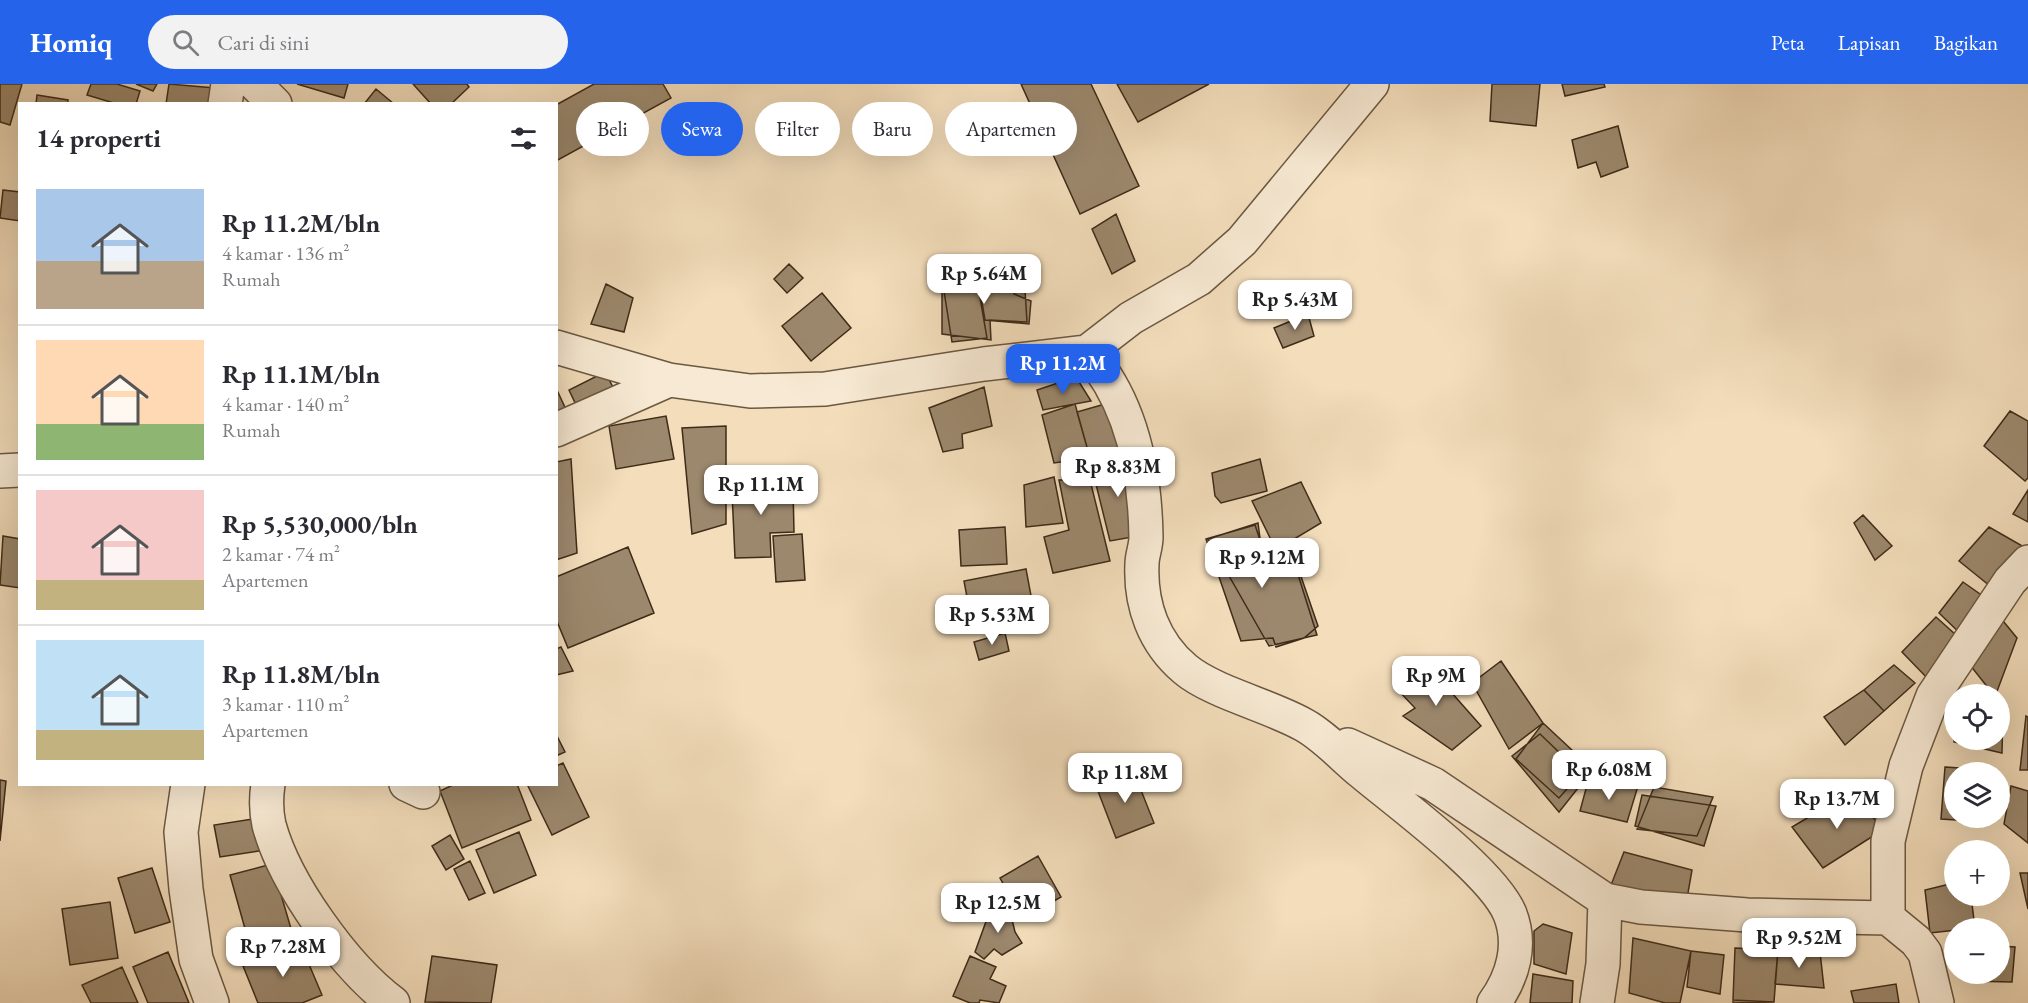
<!DOCTYPE html>
<html lang="id">
<meta charset="utf-8">
<style>
:root{--surface:#fff;--page:#f2f2f3;--text:#2b2b33;--muted:#7c7c81;--line:#e1e1e2;--accent:#2563eb}
body{margin:0;font-family:"EB Garamond",serif;background:var(--page);color:var(--text);height:100vh;display:flex;flex-direction:column;font-size:22px;white-space:nowrap}
*{box-sizing:border-box;margin:0}
p{font-size:20px;color:var(--muted)}
.icon{flex:none;width:33px;height:33px;fill:none;stroke:currentColor;stroke-width:2;stroke-linecap:round;stroke-linejoin:round}
.map{position:relative;flex:1;overflow:hidden}
.drawer{position:absolute;left:18px;top:18px;width:540px;height:684px;display:flex;flex-direction:column;background:var(--surface);border-radius:0px;box-shadow:0 6px 24px #0002}
.drawer>*{flex:none}
.guide{position:absolute;left:576px;top:18px;width:570px;height:54px;display:flex;gap:12px}
.tools{position:absolute;left:1944px;top:600px;display:grid;gap:12px}
.tools a{display:grid;place-items:center;width:66px;height:66px;border-radius:50%;background:var(--surface);box-shadow:0 6px 24px #0002;font-size:30px}
.price{position:absolute;translate:-50% -51px;padding:0 14px;border-radius:12px;background:#fff;color:#222;font-size:20px;line-height:39px;filter:drop-shadow(0 2px 3px #0008)}
.price::after{content:'';position:absolute;left:50%;top:36px;width:18px;height:14px;margin-left:-9px;background:inherit;clip-path:polygon(0 0,100% 0,50% 100%)}
.price.current{background:var(--accent);color:#fff}
ul{padding:0;list-style:none}
li{display:flex;align-items:center;gap:18px;height:150px;padding:0 18px}
li+li{border-top:2px solid var(--line)}
li span{display:grid;place-items:center;flex:none;width:168px;height:120px;border-radius:0px;color:#555}
li>.icon{margin-inline-start:auto}
span .icon{width:72px;height:72px;fill:#fffc;stroke-width:1}
li b{font-size:26px}
h2{display:flex;justify-content:space-between;align-items:center;height:72px;padding:0 18px;font-size:26px}
.chip{padding:0 21px;border-radius:27px;background:var(--surface);box-shadow:0 6px 24px #0002;font-size:21px;line-height:54px}
.chip.current{background:var(--accent);color:#fff}
header{display:flex;align-items:center;gap:36px;box-sizing:border-box;height:84px;padding:0 30px;background:var(--accent);color:#fff}
header strong{font-size:28px}
nav{display:flex;gap:33px;margin-inline-start:auto;font-size:21px}
.search{width:420px;height:54px;background:var(--page);display:flex;align-items:center;gap:15px;box-sizing:border-box;padding:0 21px;border-radius:33px;color:var(--muted);font-size:22px}
.map>svg:first-child{display:block}
</style>
<header>
<strong>Homiq</strong>
<div class="search"><svg class="icon" aria-label="search" viewBox="0 0 24 24"><circle cx="10" cy="10" r="6"/><path d="M15 15l6 6"/></svg>Cari di sini</div>
<nav><a>Peta</a><a>Lapisan</a><a>Bagikan</a></nav>
</header>
<div class="map">
<svg width="2028" height="919" viewBox="0 0 2028 919">
<rect width="100%" height="100%" fill="#f3ddbb"/>
<filter id="stains"><feTurbulence type="fractalNoise" baseFrequency=".00333" numOctaves="4"/><feColorMatrix values="0 0 0 0 .2 0 0 0 0 .09 0 0 0 0 .02 0 0 0 .5 -.17"/></filter>
<radialGradient id="worn" r=".72"><stop offset=".6" stop-color="#630" stop-opacity="0"/><stop offset="1" stop-color="#630" stop-opacity=".3"/></radialGradient>
<path fill="#9c886d" stroke="#3e2b18" stroke-width="1.5" d="M0,0H22L10,41L0,38Z
M91,0H117L140,7L136,20H117L87,11Z
M136,0H157L153,7Z
M169,0L215,4L213,20H166Z
M297,0H348L344,14Z
M413,0H467L469,3L451,20H431Z
M594,0H663L671,14L556,77V21Z
M1021,0H1091L1139,102L1080,130Z
M1117,0H1209L1138,38Z
M1492,0H1540L1536,42L1490,37Z
M1562,0H1604L1605,3L1565,12Z
M376,5L394,20H364Z
M37,11L68,16V20H36Z
M1618,42L1628,83L1601,93L1596,78L1578,84L1572,56Z
M3,106L20,108V137L0,134Z
M1116,130L1135,177L1112,190L1092,145Z
M789,180L803,194L787,209L774,195Z
M1011,187L1014,210L1031,217L1029,240L985,236L977,189Z
M970,190H1024L1027,238L990,236L991,256L942,250V207L970,203Z
M606,200L633,214L624,248L591,240Z
M978,202L987,254L952,258L944,207Z
M822,209L851,244L811,277L782,242Z
M1308,230L1314,252L1283,264L1274,244Z
M605,288L615,307L578,325L569,306Z
M1076,293L1091,317L1043,326L1037,306Z
M984,303L992,342L962,350L963,364L943,368L929,324Z
M556,304L569,332L556,338Z
M1112,318L1126,364L1090,374L1077,328Z
M1075,320L1090,374L1054,379L1042,331Z
M2010,327L2028,337V394L2025,397L1984,362Z
M666,332L674,375L616,385L609,342Z
M726,342V440L692,450L682,344Z
M1125,370L1144,451L1110,457L1091,380Z
M571,375L577,469L556,476V378Z
M1260,375L1267,407L1221,419L1215,412L1212,389Z
M1054,393L1063,439L1026,443L1024,401Z
M759,394H775L780,404H793L794,448L770,449L771,473L735,474L732,408Z
M1059,396H1090L1110,477L1053,489L1044,453L1069,446Z
M1301,398L1321,439L1276,466L1252,417Z
M2028,406V438L2013,430Z
M1863,431L1892,462L1875,476L1854,439Z
M1258,439L1263,477L1290,465L1317,551L1269,562L1208,455Z
M1255,441L1265,471L1293,469L1318,542L1304,554L1276,563L1273,554L1241,557L1206,455Z
M1005,443L1007,480L961,482L959,446Z
M1989,443L2024,463L1990,502L1959,477Z
M802,450L805,496L776,498L773,452Z
M3,452L20,455V504L0,501Z
M628,463L654,529L568,564L556,535V493Z
M1026,485L1035,533L973,545L964,497Z
M1963,498L1987,515L1964,553L1939,529Z
M1999,532L2017,554L1996,610H1993L1966,576Z
M1936,533L1966,560L1931,598L1902,568Z
M1005,549L1009,567L979,576L974,558Z
M561,563L573,587L556,591V565Z
M1421,574L1481,642L1452,666L1403,632L1415,624L1395,603Z
M1501,577L1543,639L1509,665L1472,599Z
M1894,581L1915,599L1884,627L1864,606Z
M1864,606L1884,627L1845,661L1824,633Z
M2000,624L2003,625L2002,669L1954,658V649V656H2000Z
M2026,632L2028,633V686H2020Z
M1543,639L1588,681L1559,714L1516,675Z
M556,650L565,668L556,672Z
M1540,650L1586,694L1559,728L1512,672Z
M563,679L589,733L552,751L527,700H556V682Z
M1945,683L1975,685V688H1954V734H1972V737L1941,735Z
M1133,686L1154,739L1116,754L1096,702Z
M0,696L6,697L0,757Z
M455,700H517L531,736L462,764L440,707Z
M1587,701L1638,702L1627,738L1580,727Z
M2011,702L2028,707V759L2004,740Z
M1654,703L1713,713L1697,752L1637,745Z
M1849,709L1884,745L1823,784L1792,743Z
M1642,711L1716,722L1704,762L1635,742Z
M260,734L265,766L220,773L214,741Z
M519,748L536,791L494,809L476,766Z
M450,751L464,775L446,786L432,762Z
M1624,768L1692,786L1685,826L1611,801Z
M1038,772L1061,813L1023,835L1000,794Z
M470,777L485,809L469,816L454,785Z
M272,780L292,848L249,859L230,791Z
M152,784L170,838L135,849L118,794Z
M2020,789H2028V825Z
M1954,799V812H1971L1975,844L1930,849L1925,806Z
M110,818L118,874L70,881L62,825Z
M992,821L1010,827L1015,848L1022,859L1002,871L994,865L984,875L975,868Z
M1543,840L1572,849L1566,890L1534,880V847Z
M1633,854L1691,867L1680,919H1665L1629,909Z
M300,859L322,911L302,919H258L243,882Z
M2000,862L2015,863L2012,898L1967,897L1968,890H2000Z
M1735,864L1778,866L1774,918L1733,916Z
M1778,866L1820,868L1824,904L1775,900Z
M1691,867L1724,871L1720,910L1687,903Z
M168,868L189,919H148L133,883Z
M432,872L497,881L491,919L425,918Z
M970,872L996,883L990,895L1006,902L999,919L980,916L979,919H970L953,912Z
M122,883L138,919H91L82,901Z
M1533,890L1573,897L1572,919H1530Z
M1896,900L1899,919H1854L1851,907Z
M1733,916L1774,918L1733,919Z"/>
<g fill="none" stroke-linecap="round" stroke-linejoin="round">
<g stroke="#6b5841" stroke-width="36">
<path id="minor" d="M255,0L275,20
M225,20L228,0
M556,263L669,296L750,307L825,305L984,280L1087,268C1132,318 1145,388 1146,453C1146,463 1142,471 1142,480C1140,521 1154,559 1185,585C1212,608 1271,622 1304,641C1324,652 1342,672 1360,687C1397,718 1493,788 1510,830C1522,861 1513,893 1494,919
M1087,268L1131,234L1199,195L1242,157L1372,0
M556,346L669,296
M0,387L20,386
M1348,661L1433,700L1605,816L1641,823L1747,831L1888,834L1916,857L1925,869L1937,919
M188,700L181,748L186,805L196,875L212,919
M268,700C266,714 266,728 269,741C285,800 345,883 393,919
M406,700L423,708
M1888,834V757L1906,682L1933,612L2010,497L2028,478
M1597,919L1603,880L1605,816"/>
</g>
<use href="#minor" stroke="#f7e9d3" stroke-width="33"/>
</g>
<rect width="100%" height="100%" filter="url(#stains)"/>
<rect width="100%" height="100%" fill="url(#worn)"/>
</svg>
<div class="tools">
<a><svg class="icon" aria-label="locate" viewBox="0 0 24 24"><circle cx="12" cy="12" r="6"/><path d="M12 2v4M12 18v4M2 12h4M18 12h4"/></svg></a>
<a><svg class="icon" aria-label="layers" viewBox="0 0 24 24"><path d="M12 4l9 5-9 5-9-5zM3 14l9 5 9-5"/></svg></a>
<a>+</a>
<a>−</a>
</div>
<b class="price" style="left:984px;top:221px">Rp 5.64M</b>
<b class="price" style="left:1295px;top:247px">Rp 5.43M</b>
<b class="price current" style="left:1063px;top:311px">Rp 11.2M</b>
<b class="price" style="left:1118px;top:414px">Rp 8.83M</b>
<b class="price" style="left:761px;top:432px">Rp 11.1M</b>
<b class="price" style="left:1262px;top:505px">Rp 9.12M</b>
<b class="price" style="left:992px;top:562px">Rp 5.53M</b>
<b class="price" style="left:1436px;top:623px">Rp 9M</b>
<b class="price" style="left:1609px;top:717px">Rp 6.08M</b>
<b class="price" style="left:1125px;top:720px">Rp 11.8M</b>
<b class="price" style="left:1837px;top:746px">Rp 13.7M</b>
<b class="price" style="left:998px;top:850px">Rp 12.5M</b>
<b class="price" style="left:1799px;top:885px">Rp 9.52M</b>
<b class="price" style="left:283px;top:894px">Rp 7.28M</b>
<div class="guide">
<a class="chip">Beli</a>
<a class="chip current">Sewa</a>
<a class="chip">Filter</a>
<a class="chip">Baru</a>
<a class="chip">Apartemen</a>
</div>
<section class="drawer">
<h2>14 properti<svg class="icon" aria-label="filters" viewBox="0 0 24 24"><path d="M4 7h16M4 17h16"/><circle cx="9" cy="7" r="2"/><circle cx="15" cy="17" r="2"/></svg></h2>
<ul>
<li><span style="background:linear-gradient(#a9c7e8 60%,#b9a48a 0)"><svg class="icon" aria-label="home" viewBox="0 0 24 24"><path d="M3 11l9-7 9 7M6 9v11h12V9"/></svg></span><div><b>Rp 11.2M/bln</b><p>4 kamar · 136 m²</p><p>Rumah</p></div></li>
<li><span style="background:linear-gradient(#ffd9b3 70%,#8fb573 0)"><svg class="icon" aria-label="home" viewBox="0 0 24 24"><path d="M3 11l9-7 9 7M6 9v11h12V9"/></svg></span><div><b>Rp 11.1M/bln</b><p>4 kamar · 140 m²</p><p>Rumah</p></div></li>
<li><span style="background:linear-gradient(#f6c9c9 75%,#c2b280 0)"><svg class="icon" aria-label="home" viewBox="0 0 24 24"><path d="M3 11l9-7 9 7M6 9v11h12V9"/></svg></span><div><b>Rp 5,530,000/bln</b><p>2 kamar · 74 m²</p><p>Apartemen</p></div></li>
<li><span style="background:linear-gradient(#bfe0f5 75%,#c2b280 0)"><svg class="icon" aria-label="home" viewBox="0 0 24 24"><path d="M3 11l9-7 9 7M6 9v11h12V9"/></svg></span><div><b>Rp 11.8M/bln</b><p>3 kamar · 110 m²</p><p>Apartemen</p></div></li>
</ul>
</section>
</div>
